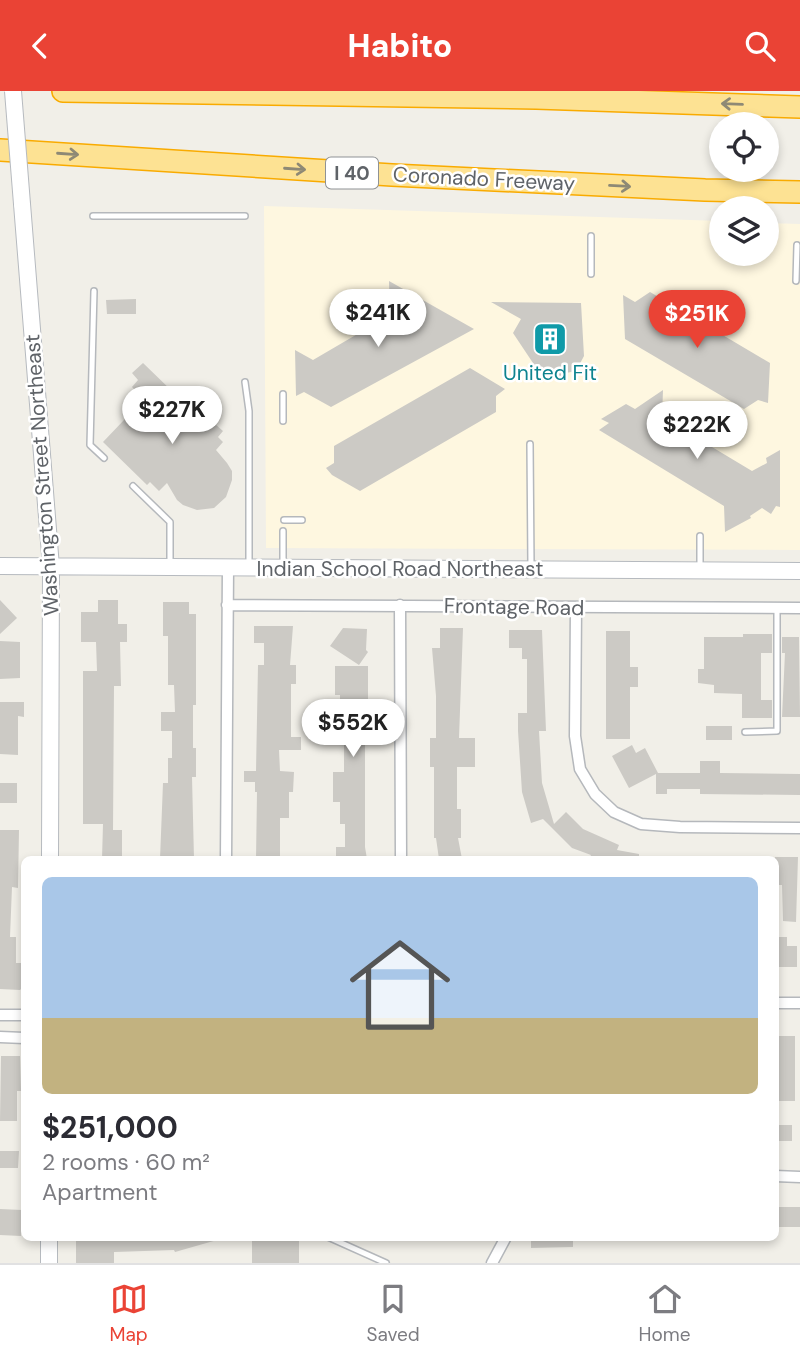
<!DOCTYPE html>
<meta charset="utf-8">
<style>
:root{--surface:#fff;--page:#f7f7f7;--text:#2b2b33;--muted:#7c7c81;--line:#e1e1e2;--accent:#ea4335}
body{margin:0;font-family:"DM Sans",sans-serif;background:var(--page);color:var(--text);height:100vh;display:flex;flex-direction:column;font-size:26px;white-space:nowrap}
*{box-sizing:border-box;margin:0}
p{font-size:23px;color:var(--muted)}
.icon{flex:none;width:38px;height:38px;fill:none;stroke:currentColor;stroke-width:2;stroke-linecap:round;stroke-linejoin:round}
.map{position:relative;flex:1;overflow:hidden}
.drawer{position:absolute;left:21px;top:765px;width:758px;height:385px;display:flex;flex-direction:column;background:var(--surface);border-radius:10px;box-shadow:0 4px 10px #0003}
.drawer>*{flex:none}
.fabs{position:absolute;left:709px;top:21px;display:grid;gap:14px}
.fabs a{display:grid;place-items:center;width:70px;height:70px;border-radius:50%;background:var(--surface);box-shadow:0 4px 10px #0003;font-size:35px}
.price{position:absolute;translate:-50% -60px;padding:0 16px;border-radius:24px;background:#fff;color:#222;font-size:23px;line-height:46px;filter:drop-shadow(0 2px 4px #0008)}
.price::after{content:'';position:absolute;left:50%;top:42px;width:21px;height:16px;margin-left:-10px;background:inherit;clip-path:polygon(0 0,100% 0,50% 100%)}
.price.on{background:var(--accent);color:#fff}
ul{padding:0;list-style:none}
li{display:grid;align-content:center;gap:14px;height:371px;padding:0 21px}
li+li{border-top:2px solid var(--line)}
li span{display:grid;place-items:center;height:217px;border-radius:10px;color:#555}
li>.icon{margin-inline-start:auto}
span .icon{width:126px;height:126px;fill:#fffc;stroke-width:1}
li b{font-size:30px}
header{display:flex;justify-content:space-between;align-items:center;height:91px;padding:0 21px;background:var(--accent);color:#fff;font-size:32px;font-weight:800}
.tabs{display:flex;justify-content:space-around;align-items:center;height:98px;border-top:2px solid var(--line);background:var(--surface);font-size:19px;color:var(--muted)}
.tabs a{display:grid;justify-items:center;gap:4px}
.tabs .on{color:var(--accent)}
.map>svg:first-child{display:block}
</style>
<header><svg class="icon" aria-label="back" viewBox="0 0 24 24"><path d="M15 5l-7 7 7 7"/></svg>Habito<svg class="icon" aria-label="search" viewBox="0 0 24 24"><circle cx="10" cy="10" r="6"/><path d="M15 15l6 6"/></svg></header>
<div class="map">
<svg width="800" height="1172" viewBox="0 0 800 1172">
<rect width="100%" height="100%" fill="#f1efe8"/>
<path fill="#fef7e0" d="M264,115L721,130V163H766L767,132L800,133V459L266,457Z"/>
<path fill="#cccac5" d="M389,190L474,238L331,316L304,301L296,305L295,259L313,269L390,224Z
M650,201L770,272L768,312L758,309L744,318L625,248L623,204L635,211Z
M136,208V223H107L106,209Z
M491,211L581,212L584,265L576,280L566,282L562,291L531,275L533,272L513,242L521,228Z
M143,272L204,331L208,327L223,340L218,346L223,351L216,359L227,372L232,380V389L226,406L214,417L197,419L183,414L177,409L167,392L159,400L150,391L147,394L103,351L144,308L132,296L138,289L132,282Z
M470,277L505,298L496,305V321L360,400L332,384L326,377L334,372V355Z
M663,299L662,326L752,380L767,372L766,367L780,359V416L776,415L771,423L762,417L750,425L751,427L725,441L724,415L599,339L609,332L601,328L626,313L635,318Z
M0,509L17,527L0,543Z
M98,509H118V533H127V551H120L121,595H114L113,739H122V768H102L103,733H83V580H97L96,551H81V521H98Z
M163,511H189V523H196V614H193V657H196V686H192L194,768H160L163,692H168V667H172V640H161V621H175L174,594H168V545H163Z
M254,535H293L290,574H296V593H291V646H301V659H279L280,680L294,681L293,701H289V727H280V768H256L257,701H255V691H244V680H256L258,574H264V552H254Z
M343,537L367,538L366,559L368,561L359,574L330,555Z
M440,537H463L459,647H475V676H457V718H461V747H458L462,768H439L436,747H434V676H430V647H436V605L432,557H440Z
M509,539H542L546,640H539L542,692L554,733L566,721L583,738L619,754L617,759L639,763V768H589L591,764L572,757L543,728L531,732L522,701L518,640V622H527V568H522V557H509Z
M606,540H630V576H638V596H630V648H606Z
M743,543H772V562H761V609H772V627H742V603L714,602V594L698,592V578H704V546H743Z
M782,546H799L800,626H782L785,562H782Z
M0,550L20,551V587L0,588Z
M335,575H368V628H372V640H365V756L367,768H336V756H345V733H340V711H333V681H344V629H340V604H335Z
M0,611H24V626L18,625V664L0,663Z
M706,635H732V649H706Z
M632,654L636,662L645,657L658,682H656H700V670H720V682L800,683V704L700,703V698H667V703H656V683L629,697L612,665Z
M0,692H17V712H0Z
M0,739H19L18,797L12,796L10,846H16V872H22L23,896L20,899L0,898Z
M775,766H798L796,831L783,830L782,794H775Z
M775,846H787V855H797V876H775Z
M775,945H795V1010H776Z
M1,965H20L21,1000H17V1030H0Z
M775,1034H792V1050H775Z
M0,1060H19L18,1077H0Z
M775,1116H800V1136H775Z
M0,1118L22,1119L21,1145L0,1144Z
M76,1146H216L217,1149L175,1161L174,1159L114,1161V1172H76Z
M531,1146H573V1156L531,1157Z
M252,1147H299V1172H252Z"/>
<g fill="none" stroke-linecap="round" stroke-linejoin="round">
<g stroke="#b5b8bc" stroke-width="8">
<path id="lane" d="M93,125H245
M591,183V145
M796,190L797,154
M94,200L90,354L104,367
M245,291L249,320V473
M283,303V330
M530,353L531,475
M133,395L170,431V473
M284,429H302
M283,440V474
M700,445V476
M745,641L777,640V518
M328,1146L386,1172"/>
</g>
<g stroke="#b5b8bc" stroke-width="13">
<path id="street" d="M227,514L800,517
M400,514L401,768
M576,517L575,645L580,678L595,703L614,721L641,733L680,736L800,737
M226,768L228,476
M775,912H800
M0,924H24
M0,946L24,947
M775,1085L800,1086
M492,1172L506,1146"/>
</g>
<g stroke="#b6babf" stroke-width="18">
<path id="secondary" d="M22,113L51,476L50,768
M0,475L800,480
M49,1172V1146"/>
</g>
<g stroke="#f9ab00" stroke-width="24">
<path id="highway" d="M63,0L536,7L800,16
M0,59L392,84L705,99L800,101"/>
</g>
<use href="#lane" stroke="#fff" stroke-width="5"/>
<use href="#street" stroke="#fff" stroke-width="10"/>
<use href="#secondary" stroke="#fff" stroke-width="16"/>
<use href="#highway" stroke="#fde293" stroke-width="21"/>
<g stroke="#b6babf" stroke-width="18" stroke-linecap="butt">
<path id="secondary-bridge" d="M13,0L22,113"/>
</g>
<use href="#secondary-bridge" stroke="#fff" stroke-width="16"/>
</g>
<defs><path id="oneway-shaft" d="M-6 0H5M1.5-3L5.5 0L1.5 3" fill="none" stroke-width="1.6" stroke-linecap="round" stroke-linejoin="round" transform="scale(1.75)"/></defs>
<g stroke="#8e8975">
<use href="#oneway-shaft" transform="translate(732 13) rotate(-178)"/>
<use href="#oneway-shaft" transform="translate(68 63) rotate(4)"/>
<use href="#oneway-shaft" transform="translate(295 78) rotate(4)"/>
<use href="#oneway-shaft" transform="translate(620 95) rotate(3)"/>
</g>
<defs>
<g id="building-square" transform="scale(1.75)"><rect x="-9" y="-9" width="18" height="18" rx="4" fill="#0f9aa8" stroke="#fff"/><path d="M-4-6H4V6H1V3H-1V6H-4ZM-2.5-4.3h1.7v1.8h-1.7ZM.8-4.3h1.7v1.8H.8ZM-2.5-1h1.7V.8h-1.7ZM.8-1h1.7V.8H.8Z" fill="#fff"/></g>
</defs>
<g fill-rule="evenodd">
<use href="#building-square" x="550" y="248"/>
</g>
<g text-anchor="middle" stroke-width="5" stroke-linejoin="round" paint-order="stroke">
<rect fill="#fff" stroke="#8f9295" stroke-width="2" x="326" y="66.5" width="52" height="31" rx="5"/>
<g font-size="19" font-weight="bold" fill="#5f6368">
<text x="352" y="89">I 40</text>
</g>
<g font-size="21" fill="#5f6368" stroke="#fff">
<text transform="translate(484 88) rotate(3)" y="7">Coronado Freeway</text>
<text transform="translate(42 384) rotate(-94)" y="7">Washington Street Northeast</text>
<text x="400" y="485">Indian School Road Northeast</text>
<text transform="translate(514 516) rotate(1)" y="7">Frontage Road</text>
</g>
<g font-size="21" fill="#0d838f" stroke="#fff">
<text x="550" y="289">United Fit</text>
</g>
</g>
</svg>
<div class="fabs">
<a><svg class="icon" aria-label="locate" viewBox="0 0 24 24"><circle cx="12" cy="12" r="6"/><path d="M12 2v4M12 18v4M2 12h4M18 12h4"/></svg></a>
<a><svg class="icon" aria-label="layers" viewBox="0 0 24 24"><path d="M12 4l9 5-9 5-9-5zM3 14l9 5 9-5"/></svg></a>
</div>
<b class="price" style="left:378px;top:258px">$241K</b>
<b class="price on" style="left:697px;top:259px">$251K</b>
<b class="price" style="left:172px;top:355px">$227K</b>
<b class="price" style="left:697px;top:370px">$222K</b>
<b class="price" style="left:353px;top:668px">$552K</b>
<section class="drawer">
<ul>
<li><span style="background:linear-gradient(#a9c7e8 65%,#c2b280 0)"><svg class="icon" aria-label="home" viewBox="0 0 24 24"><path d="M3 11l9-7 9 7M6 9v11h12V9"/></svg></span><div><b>$251,000</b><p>2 rooms · 60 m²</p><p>Apartment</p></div></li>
</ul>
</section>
</div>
<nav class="tabs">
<a class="on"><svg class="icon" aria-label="map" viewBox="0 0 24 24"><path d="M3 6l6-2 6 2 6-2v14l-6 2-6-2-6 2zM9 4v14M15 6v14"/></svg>Map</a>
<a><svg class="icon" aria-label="saved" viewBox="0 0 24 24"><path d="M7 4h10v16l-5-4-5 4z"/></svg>Saved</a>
<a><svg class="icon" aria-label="home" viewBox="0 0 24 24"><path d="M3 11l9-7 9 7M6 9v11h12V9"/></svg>Home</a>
</nav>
